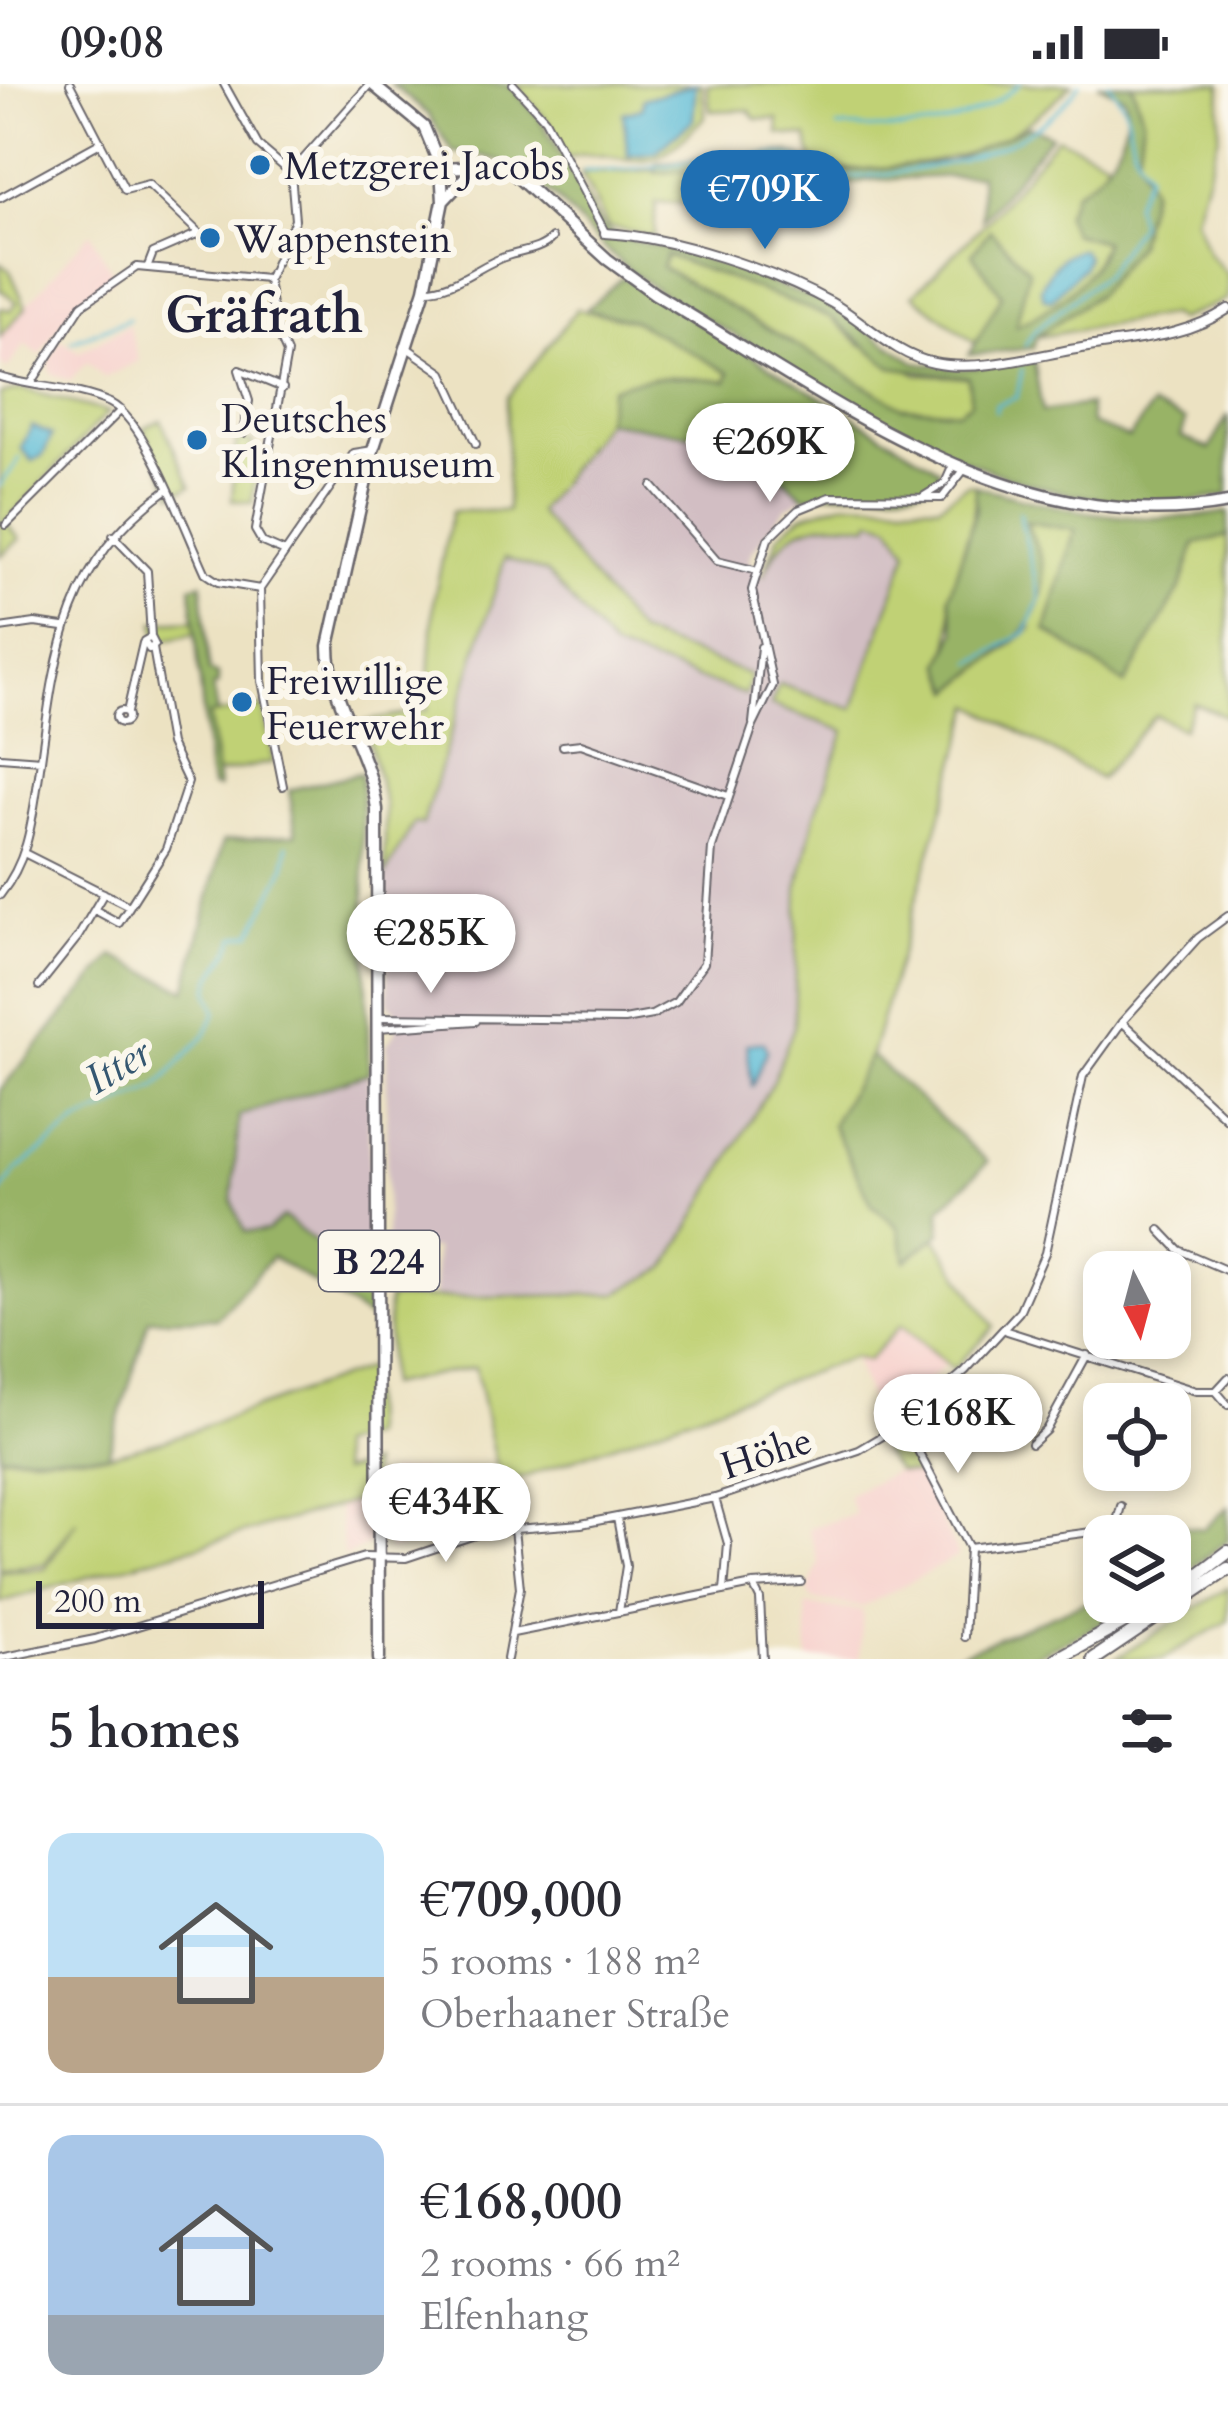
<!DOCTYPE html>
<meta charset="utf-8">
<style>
:root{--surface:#fff;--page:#f7f7f7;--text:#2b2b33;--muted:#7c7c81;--line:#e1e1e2;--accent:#1f6fb2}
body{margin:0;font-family:Cardo,serif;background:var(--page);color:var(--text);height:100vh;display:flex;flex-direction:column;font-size:45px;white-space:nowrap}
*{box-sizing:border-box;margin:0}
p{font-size:39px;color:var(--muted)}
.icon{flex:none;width:66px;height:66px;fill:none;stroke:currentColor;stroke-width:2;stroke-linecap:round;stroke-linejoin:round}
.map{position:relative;height:1575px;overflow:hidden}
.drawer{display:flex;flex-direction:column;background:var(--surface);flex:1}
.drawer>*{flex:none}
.needle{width:78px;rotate:174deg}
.fabs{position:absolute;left:1083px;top:1167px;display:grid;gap:24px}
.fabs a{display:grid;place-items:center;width:108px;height:108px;border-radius:24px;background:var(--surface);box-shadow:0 6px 18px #0003;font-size:60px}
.scale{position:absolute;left:36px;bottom:30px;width:228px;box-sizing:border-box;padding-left:12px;border:6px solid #22223b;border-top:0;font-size:33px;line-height:42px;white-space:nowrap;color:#22223b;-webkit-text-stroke:9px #fbf7ec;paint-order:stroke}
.price{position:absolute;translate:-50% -102px;padding:0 27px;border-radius:42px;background:#fff;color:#222;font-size:39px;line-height:78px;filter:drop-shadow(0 3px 6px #0008)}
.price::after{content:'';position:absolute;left:50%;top:72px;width:36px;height:27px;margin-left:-18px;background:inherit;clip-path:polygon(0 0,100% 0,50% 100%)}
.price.selected{background:var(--accent);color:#fff}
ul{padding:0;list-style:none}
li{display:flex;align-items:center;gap:36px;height:300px;padding:0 48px}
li+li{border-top:3px solid var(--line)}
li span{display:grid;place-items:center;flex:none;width:336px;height:240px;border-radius:24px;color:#555}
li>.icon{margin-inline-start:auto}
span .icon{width:144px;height:144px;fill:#fffc;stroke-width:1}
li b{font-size:51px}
h2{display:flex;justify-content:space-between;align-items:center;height:144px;padding:0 48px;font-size:51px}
.status{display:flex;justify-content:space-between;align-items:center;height:84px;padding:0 60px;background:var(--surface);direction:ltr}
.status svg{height:33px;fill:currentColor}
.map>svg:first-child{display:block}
</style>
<div class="status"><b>09:08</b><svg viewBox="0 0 49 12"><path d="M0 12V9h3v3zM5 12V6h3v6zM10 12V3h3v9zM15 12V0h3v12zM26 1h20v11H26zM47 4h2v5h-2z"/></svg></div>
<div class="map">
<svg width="1228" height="1575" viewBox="0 0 1228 1575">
<rect width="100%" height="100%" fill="#fbf7ec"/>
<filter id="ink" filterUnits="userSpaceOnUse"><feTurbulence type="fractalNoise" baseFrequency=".00833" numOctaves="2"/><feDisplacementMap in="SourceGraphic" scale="24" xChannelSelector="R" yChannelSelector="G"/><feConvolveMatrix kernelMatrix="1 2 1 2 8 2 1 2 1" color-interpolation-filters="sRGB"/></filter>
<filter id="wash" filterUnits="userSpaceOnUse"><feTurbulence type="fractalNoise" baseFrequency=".004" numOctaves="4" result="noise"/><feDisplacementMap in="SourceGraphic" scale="48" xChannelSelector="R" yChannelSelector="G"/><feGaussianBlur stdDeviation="2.7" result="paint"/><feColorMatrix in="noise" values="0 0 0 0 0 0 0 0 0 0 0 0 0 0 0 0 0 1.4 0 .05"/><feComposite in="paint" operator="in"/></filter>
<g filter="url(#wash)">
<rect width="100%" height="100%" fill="#ece2c2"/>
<path fill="#f7d0cc" d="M90,148L115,193L74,221L40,271L25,260L7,285L0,280V253Z
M129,241L139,277L104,294L87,278L70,297L51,289L49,278L61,256L79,268Z
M901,1241L946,1279L917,1309L877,1337L853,1273L867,1276Z
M422,1386V1414L454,1410L456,1445L389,1467L388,1388Z
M897,1387L921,1391L958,1472L863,1523L813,1516L808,1506L819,1479L808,1444L855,1430L847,1411Z
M370,1413V1460L344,1473L337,1422Z
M806,1521L863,1527L859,1575H808Z"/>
<path fill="#d2bec3" d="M605,337L744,359L805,412L786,424L753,466L749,477L762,493L784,454L807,438L869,440L871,435L891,441L908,467L853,626L780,600L772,620L846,646L815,731L798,805L794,943L772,999L667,1183L615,1210L435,1214V1165L386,1166L387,960L396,948V927L388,919L385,792L414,739L423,740L505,473L547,489L613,565L745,611L751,592L639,551L537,428Z
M369,989V1199L284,1133L267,1147L245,1148L232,1117L238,1032Z"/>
<path fill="#c0d174" stroke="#717a58" stroke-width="3" d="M515,0H702L705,33C692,45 677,63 661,71C630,86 600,62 568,74L546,35Z
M707,0H1072C1013,58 974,75 892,83C860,86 841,89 812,74L807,53L779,50L778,35H756L749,26L710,27Z
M1132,0H1221L1219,51L1195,134L1208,169L1228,191V215L1178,236L1169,231L1036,253L1097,211L1137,161L1151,106L1138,72L1143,34Z
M1057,53L1107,76L1072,149L1104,158C1091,198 1053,225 1015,243L1002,210L980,260L973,258L913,211L989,135Z
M776,81L833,104L814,138L763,123L656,118L654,153L608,143L581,89Z
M666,171L831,233L859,259L917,290L968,293L972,318L958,327L902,323L662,183Z
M0,179L10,187L26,223L0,253V224L11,226L17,218L0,205Z
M577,225L632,236L730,289L727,297C686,292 651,289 611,304L605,337L538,428L639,550L751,591L746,611L613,565L547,489L505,474L423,740L414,739L385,791V721L364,638L427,626L434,515L452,427H507V314Z
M21,305L108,328L5,438L20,455L0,472V310Z
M161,336L191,402L173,410L143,344Z
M237,348L240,356L253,358L250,368L258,371L252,419L232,416Z
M968,400L975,402C978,444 951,483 951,525C951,550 954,552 942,579L953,606L1031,545L1025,437L1075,445L1181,503L1195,459L1228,452V633L1194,619L1183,645L1155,631L1100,695L973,621L871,971L854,1006L872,1121L898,1142L906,1176L934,1152L994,1243L953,1285L901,1241L867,1277L853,1273L500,1402L475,1283L388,1301V1215L615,1210L667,1183L772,999L794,943L798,805L815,731L845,647L771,621L779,600L853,625L908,467L891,441L872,435L869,441C816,435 784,439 763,493L779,451L802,431L845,418L939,421Z
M194,536L197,549L158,558L155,538Z
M263,623L273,678L217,690L209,631Z
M368,1284L370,1352L337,1362L341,1388L371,1380L370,1413L0,1518V1488L45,1485L77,1436L45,1480L0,1485V1372L108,1371L166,1356Z
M900,1356L921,1391L897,1387L881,1365Z
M1228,1504V1537L1163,1575H1115Z"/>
<path fill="#98b366" stroke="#5d6a50" stroke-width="3" fill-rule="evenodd" d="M391,0H509L540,35L601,141L615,152L688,170L826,219L915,278L961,285L1034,276L1042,328L1089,321L1091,340L1129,354L1152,322L1186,336L1181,353L1210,365L1228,331V411C1059,448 900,349 761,266C717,240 668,217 628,185C566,135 541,72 453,68L428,30ZM666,171L831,233L891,283L968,293L971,318L958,327L902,323L662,183Z
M1098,0H1132L1143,34L1138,72L1151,105L1137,161L1097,211L1036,253L1033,264L969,271L1002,211L972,170L990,146L1029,186L1016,242C1053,225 1092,197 1104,158L1072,149L1065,131L1075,107C1105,92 1133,50 1125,14Z
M1029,42L1051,51L982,135L980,91L868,96L833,104L776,81L656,89V79L789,68L839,88L949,78Z
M623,193L939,385L940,395C924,414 841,403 805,413L744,359L605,337L611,304C650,289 685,292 727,297L730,289L632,236L586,226Z
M975,402C1062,426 1138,444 1228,428V452L1195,460L1181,503L1125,600L1046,546L1075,446L1026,438C1031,452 1041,468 1043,482C1051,546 993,569 953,607L942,579L956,548L949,512L976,425Z
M202,499L209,587L218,591V601L213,602L217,630L209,631L218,704L211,703L208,683L191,502Z
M361,689L369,989L239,1032L232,1117L245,1148L267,1147L283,1133L369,1199L370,1235L272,1173L217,1234L149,1235L108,1371H0V1006L113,872L186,906L223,757L296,750L289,706Z
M871,971L988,1078L940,1125L941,1149L906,1177L898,1143L872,1121L832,1040Z
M1228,1423V1456L1170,1501V1452H1163L1158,1439L1204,1445Z
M1104,1510V1518H1145L1028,1575H948Z"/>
<path fill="#57bad6" stroke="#3c6e88" stroke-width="3" d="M696,0L693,36L656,68L628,71L623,29L642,24L643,15Z
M1081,165L1087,172L1084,182L1051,216L1044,214L1041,204C1050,186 1060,169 1081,165Z
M32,342L52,351L43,371L33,377L21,364Z
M763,958L767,966L752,1003L747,960Z"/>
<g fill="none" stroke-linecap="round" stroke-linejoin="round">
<path stroke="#57bad6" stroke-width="3" d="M837,43C910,47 960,50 1020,0
M584,87C650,88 717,69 784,71C805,72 823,95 842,94C926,87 1028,75 1080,0
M71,258L129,235
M1025,261L1035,246L1104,191L1139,140L1134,120L1148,89L1134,65L1125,23L1109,0
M996,327V321L1017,313L1022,286
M0,402L20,374
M973,579L1026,548L1040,515L1019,428
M0,1110L17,1086L77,1039L157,1003L206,950L216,928C215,921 211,916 210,909C206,889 232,874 235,853L252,849L285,783L288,761"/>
</g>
</g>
<g filter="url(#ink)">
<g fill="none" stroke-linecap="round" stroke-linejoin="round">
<g stroke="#69656a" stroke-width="10">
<path id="minor" d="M70,0L125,106L148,100L199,149L153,169L148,182
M224,0L258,61L291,89L295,136L268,196
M513,0L545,35L605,148
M291,89L370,0
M0,114L100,59
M200,152L217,146
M268,196L275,242L287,269L255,446L262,458L285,468
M425,205C454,206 480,180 507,172C523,167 541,166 552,154
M406,263L443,289L476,360
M239,286L249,317L243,349
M239,286L283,304
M0,293C36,304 74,303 110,319C147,337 187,450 206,490L218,498L260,505
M32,298L82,221L137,183L267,195
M652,402L717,477L754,486
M924,412L945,399L953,381
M6,441L121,326
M113,452L147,487L151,553
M260,505L262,597L283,702
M260,505L354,369L373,366
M0,544L35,539L63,543
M151,553L155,561L149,565L144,557Z
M116 633a6 6 0 1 1 12 0a6 6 0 1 1-12 0Z
M127,628L143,559
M753,639L761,563
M563,662L581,660L728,712
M0,673L41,676
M26,770L129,822
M0,811C29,775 32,736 39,691C55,574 62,482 165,407
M95,826L119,839L166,765L188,698L170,660L153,564
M39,902L78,853L104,809
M378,933L624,936L652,931L676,918L704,879L712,764L753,642L773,601L752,506L768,455L798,426L830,413L942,414L964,386
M1122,938L1228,1036
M378,944L476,937
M1160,1146L1179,1166L1228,1187
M1007,1247L1196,1307H1216L1228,1294
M1216,1307L1228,1321
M1168,1320L1179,1302
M904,1340L969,1464
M1031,1360L1046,1346L1087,1271
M715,1414L728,1460L724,1507
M617,1434L626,1482L619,1528
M1116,1441L1121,1422
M753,1501L760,1515L763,1575
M513,1549L753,1501L801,1498
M964,1553L969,1464L1153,1440
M0,1574L95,1555L364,1473L406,1474L487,1447L581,1440L715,1414L859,1366L903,1340L965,1287L1019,1228L1045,1169L1083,992L1122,938L1198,854L1228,832
M507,1575L520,1504L514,1445"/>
</g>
<g stroke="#69656a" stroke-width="12">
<path id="tertiary" d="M605,149C673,153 772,186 832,219C866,238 894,271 934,279C981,289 1040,270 1088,263C1137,255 1186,253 1228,225"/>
</g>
<g stroke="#69656a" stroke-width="15">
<path id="primary" d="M372,0L424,43L441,84L443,117L425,205L373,366L329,562C329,619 371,668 377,726L379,1575
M441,84L488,82L512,88L607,175L655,210C830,313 1013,458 1228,419
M443,117L474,84"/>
</g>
<g stroke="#69656a" stroke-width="16">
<path id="motorway" d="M1170,1512L1228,1468
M1057,1575L1161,1518
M1094,1575L1228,1485"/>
</g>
<use href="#minor" stroke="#fff" stroke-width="6"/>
<use href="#tertiary" stroke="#fff" stroke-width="8"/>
<use href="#primary" stroke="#fff" stroke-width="10"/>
<use href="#motorway" stroke="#fff" stroke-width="12"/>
</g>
</g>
<g fill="#1f6fb2" stroke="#fbf7ec" stroke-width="4.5">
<circle cx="260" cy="81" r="12"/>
<circle cx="210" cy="154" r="12"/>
<circle cx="197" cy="356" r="12"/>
<circle cx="242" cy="618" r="12"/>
</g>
<g text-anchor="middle" stroke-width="12" stroke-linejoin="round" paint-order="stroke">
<rect fill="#fbf7ec" stroke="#636270" stroke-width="3" x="319" y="1147" width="120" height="60" rx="9"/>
<g font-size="36" font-weight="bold" fill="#22223b">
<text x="379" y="1190">B 224</text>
</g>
<g font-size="39" fill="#22223b" stroke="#fbf7ec" text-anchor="start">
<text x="284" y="95">Metzgerei Jacobs</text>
<text x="234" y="168">Wappenstein</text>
<text x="221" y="348">Deutsches<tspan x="221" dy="45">Klingenmuseum</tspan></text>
<text x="266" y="610">Freiwillige<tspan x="266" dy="45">Feuerwehr</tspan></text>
</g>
<g font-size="39" fill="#22223b" stroke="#fbf7ec">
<text transform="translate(766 1368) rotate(-18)" y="14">Höhe</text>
</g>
<g font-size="42" font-style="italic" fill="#355771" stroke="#fbf7ec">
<text transform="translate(117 981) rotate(-31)" y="15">Itter</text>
</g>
<g font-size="51" font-weight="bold" fill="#22223b" stroke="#fbf7ec">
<text x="264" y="248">Gräfrath</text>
</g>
</g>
</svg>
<div class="fabs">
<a><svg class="needle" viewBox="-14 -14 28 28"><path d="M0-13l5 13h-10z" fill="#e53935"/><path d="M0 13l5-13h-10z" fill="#7c7c81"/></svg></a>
<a><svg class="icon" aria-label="locate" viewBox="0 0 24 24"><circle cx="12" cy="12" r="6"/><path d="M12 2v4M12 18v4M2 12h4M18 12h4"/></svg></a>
<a><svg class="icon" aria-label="layers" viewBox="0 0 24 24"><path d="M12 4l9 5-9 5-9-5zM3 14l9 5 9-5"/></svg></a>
</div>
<div class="scale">200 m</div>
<b class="price selected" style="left:765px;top:168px">€709K</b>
<b class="price" style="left:770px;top:421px">€269K</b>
<b class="price" style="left:431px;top:912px">€285K</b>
<b class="price" style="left:958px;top:1392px">€168K</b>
<b class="price" style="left:446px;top:1481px">€434K</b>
</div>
<section class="drawer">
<h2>5 homes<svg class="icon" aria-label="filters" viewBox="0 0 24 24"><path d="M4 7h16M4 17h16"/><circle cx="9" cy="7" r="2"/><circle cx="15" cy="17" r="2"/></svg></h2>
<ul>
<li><span style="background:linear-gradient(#bfe0f5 60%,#b9a48a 0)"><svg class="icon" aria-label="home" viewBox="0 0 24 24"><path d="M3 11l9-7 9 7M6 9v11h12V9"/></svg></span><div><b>€709,000</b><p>5 rooms · 188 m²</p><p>Oberhaaner Straße</p></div></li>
<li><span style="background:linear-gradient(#a9c7e8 75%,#9aa5b1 0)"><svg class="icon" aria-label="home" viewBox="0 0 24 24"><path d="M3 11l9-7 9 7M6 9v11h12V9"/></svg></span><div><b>€168,000</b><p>2 rooms · 66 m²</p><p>Elfenhang</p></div></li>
</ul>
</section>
